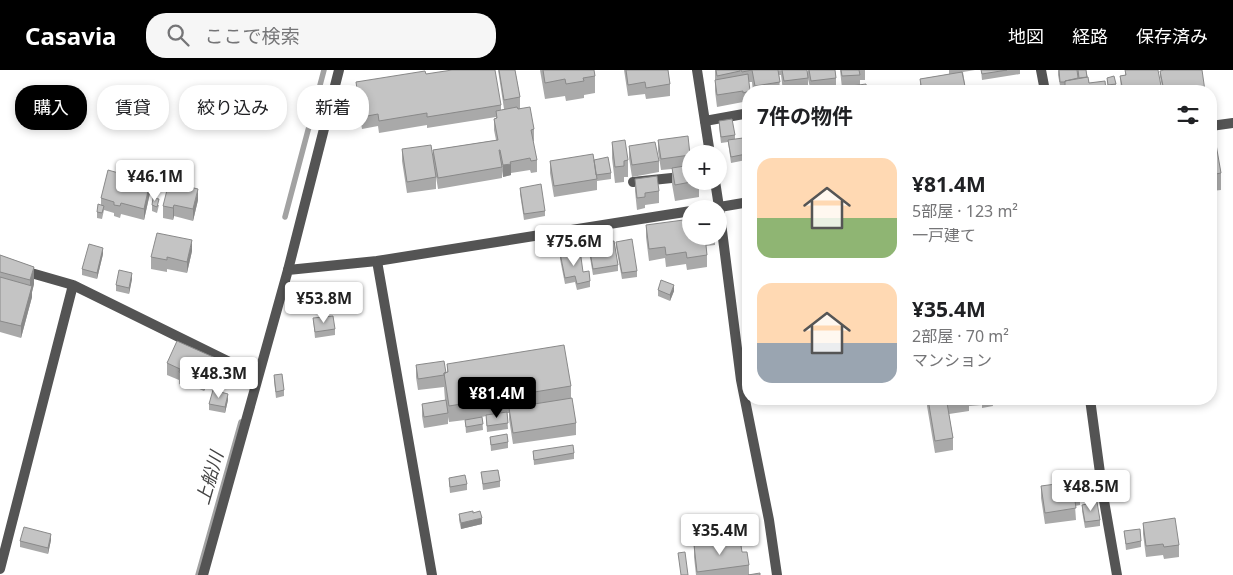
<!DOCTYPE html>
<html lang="ja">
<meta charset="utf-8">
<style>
:root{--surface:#fff;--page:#f6f6f6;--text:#202124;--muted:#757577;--accent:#000}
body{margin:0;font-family:"Noto Sans","Noto Sans JP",sans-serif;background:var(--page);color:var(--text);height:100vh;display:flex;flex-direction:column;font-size:19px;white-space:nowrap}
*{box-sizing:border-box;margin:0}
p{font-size:16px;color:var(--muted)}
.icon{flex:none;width:28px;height:28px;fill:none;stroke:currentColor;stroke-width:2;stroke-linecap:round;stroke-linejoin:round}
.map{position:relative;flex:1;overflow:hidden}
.drawer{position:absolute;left:742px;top:15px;width:475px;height:320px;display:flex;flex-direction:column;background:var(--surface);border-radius:20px;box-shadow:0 2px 8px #0003}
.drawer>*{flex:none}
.guide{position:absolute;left:15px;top:15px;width:475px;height:45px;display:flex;gap:10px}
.fabs{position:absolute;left:682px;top:75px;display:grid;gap:10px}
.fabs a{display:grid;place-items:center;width:45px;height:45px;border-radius:50%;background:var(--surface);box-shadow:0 2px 8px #0003;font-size:25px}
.price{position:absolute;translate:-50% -42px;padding:0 11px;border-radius:5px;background:#fff;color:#222;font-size:16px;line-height:32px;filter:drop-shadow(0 1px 2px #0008)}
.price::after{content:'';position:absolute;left:50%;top:30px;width:15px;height:11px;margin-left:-8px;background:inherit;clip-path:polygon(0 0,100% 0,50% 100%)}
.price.selected{background:var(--accent);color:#fff}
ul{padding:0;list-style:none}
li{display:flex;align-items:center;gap:15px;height:125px;padding:0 15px}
li span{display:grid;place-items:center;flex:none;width:140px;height:100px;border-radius:15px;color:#555}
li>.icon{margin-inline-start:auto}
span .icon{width:60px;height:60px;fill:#fffc;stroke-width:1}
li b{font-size:21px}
h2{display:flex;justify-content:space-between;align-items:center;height:60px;padding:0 15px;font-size:21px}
.tag{padding:0 18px;border-radius:20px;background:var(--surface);box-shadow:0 2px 8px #0003;font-size:18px;line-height:45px}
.tag.selected{background:var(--accent);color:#fff}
header{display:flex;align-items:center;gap:30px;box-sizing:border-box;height:70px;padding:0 25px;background:var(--accent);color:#fff}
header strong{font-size:24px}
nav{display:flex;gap:28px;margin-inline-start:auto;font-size:18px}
.search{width:350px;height:45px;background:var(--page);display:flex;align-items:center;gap:12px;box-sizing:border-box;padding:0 18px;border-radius:20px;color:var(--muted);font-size:19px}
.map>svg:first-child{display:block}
</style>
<header>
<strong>Casavia</strong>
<div class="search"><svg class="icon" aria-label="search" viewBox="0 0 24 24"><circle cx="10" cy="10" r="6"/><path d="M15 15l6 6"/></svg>ここで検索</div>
<nav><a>地図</a><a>経路</a><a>保存済み</a></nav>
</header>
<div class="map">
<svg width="1233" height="505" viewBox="0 0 1233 505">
<rect width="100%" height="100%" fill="#fff"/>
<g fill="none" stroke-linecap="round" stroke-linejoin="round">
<path stroke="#a2a2a2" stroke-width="5.5" d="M285,147L324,0
M198,505L241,352"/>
<path stroke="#545454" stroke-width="10" d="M705,51L749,43
M633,112L691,106"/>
<path stroke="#545454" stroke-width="10" d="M697,0L710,84
M1041,0L1045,21
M1211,56L1233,53
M715,111L719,137L741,310L769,450L777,505
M708,139L749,132
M377,191L432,505
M0,194L73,215L258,306
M1090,329L1103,425L1117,505
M0,499L73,215
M203,505L288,200L377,191L691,141"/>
<path stroke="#545454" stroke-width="10" d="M288,200L339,0"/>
</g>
<path fill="#a9a9a9" d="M498,0H515L520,27V39L534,59V71H533L537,90V102L531,103L530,100L511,103V105L503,107L502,101V108L438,119L434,94L436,107V119L407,123L402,91V79L433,92V80L496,70L494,60V49L496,48V47L427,58V55L379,63L378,56L362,59L360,48L353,49L350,32V20L356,19V12L426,4L501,35V40L504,39Z
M540,0H594L595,6V23L584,25V28L566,31L565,26L545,29Z
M624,0H668L670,14V26L646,29L645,24L628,26Z
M715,0H807L808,5V0H835L836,8V20L811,21L808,9V21H783L781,5H779L780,21H753L752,12H749V64L746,48V34L743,35V32L717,37L715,21Z
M840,0H865V10H860V15L867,21H844V18H842Z
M949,0H975L963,2L966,21H920V9L949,4Z
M981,0H1020V4L982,10Z
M1058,0L1078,8L1077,0H1086L1089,13L1106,21H1061L1058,5Z
M1125,0L1162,21H1121L1120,6L1125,5Z
M1160,1L1205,21H1163L1160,7Z
M1107,8L1116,14V20L1108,21Z
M719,51L735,65V69L746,84V90L731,93L728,72L721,73L719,57Z
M1211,57L1221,103V120L1211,121Z
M746,66H749V90L746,78Z
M658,70L690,85L691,111H699V127L675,131L672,114V99L661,100L658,81Z
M612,72L628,90V107H624V112L615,113L612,88Z
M629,76L659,91V102L632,107L629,88Z
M594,90L611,103V109L597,111V120L554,127L550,103V91Z
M635,109L659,121V133L645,135V138L637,140L635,121Z
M520,118L545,141V146L524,150L520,124Z
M150,123L144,150L121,144L120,148L114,146V143L104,140L102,149L97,148V142L101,135V128Z
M198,130L193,151L174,146L173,150L163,148V136Z
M152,135H159L157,143L152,141Z
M646,155L715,166V175L706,176L707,185V197L687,200L686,194L666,197L665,188L649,191L646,167Z
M616,172L637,201V207L622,209L616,177Z
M589,176L618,195V201L593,205L589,182Z
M192,181L187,203L167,199V202L151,199V187Z
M560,183L583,202L590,211V217L577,220L575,212L565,214L560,189Z
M103,184L97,209L82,205V199Z
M0,185L34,197V214L32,222V227L21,268L0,262Z
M749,198V227L744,205V199Z
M132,209L129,224L116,221V215Z
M658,220L674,221L670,231L658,226Z
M313,248L335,259V265L315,268Z
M749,248V276L744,254V249Z
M167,293L220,302L215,314L208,311L204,321L190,315L189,318L179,314V310L167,305Z
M447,294L571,316V328L576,353V365L513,374L509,349V343H507L508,359L487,362L486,346L482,347L483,360L466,363L465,350L449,352L448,347V354L424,358L422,346V334L445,330L444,317L418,320L416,307V295L446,303H447Z
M274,305L284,320V326L276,328L274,311Z
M927,329H992L993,336L982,338V335L969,336V334V341L949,344L953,368V380L935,383L927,336Z
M228,330L225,343L209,340V334Z
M490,367L508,372V378L491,381Z
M533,381L574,383V389L534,395Z
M481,402L500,411V417L483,420Z
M449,408L467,414V420L450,423L449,413Z
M1041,416L1080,423V435L1075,436L1076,450L1045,454L1041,428Z
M1082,435L1100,450V456L1085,458L1082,441Z
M473,443L482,454L461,459L459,450V444Z
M1143,453L1179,475V487L1164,489L1163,485L1146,487L1143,464Z
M1124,461L1141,471V477L1126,480Z
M51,470L48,484L20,477V471Z
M694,475L742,482L749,495V505H760H696L694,487Z"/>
<path fill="#898989" d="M511,94V105L503,107V95Z
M150,112V123L144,150V139Z
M198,119V130L193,151V139Z
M174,135V146L173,150V138Z
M192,170V181L187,203V192Z
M103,178V184L97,209V203Z
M34,197V214L32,222V227L21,268V256L30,220V210Z
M132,203V209L129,224V218Z
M674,215V221L670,231V225Z
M220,290V302L215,314V303Z
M208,300V311L204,321V310Z
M190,303V315L189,318V306Z
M228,324V330L225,343V337Z
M482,448V454L461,459V453Z
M51,464V470L48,484V478Z"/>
<path fill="#c4c4c4" stroke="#898989" d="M452,0H495L501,35L427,47V43L379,51L378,44L362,47L360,36L353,37L350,20L357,19L356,12L425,1L426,4Z
M499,0H515L520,27L504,30Z
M543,0H594L595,6L583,8L584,11L566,14L565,9L545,13Z
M626,0H668L670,14L646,18L645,12L628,15Z
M716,0H740V1L717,6Z
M741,0H752L742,2Z
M752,0H778L780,12L755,16Z
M782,0H807L808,8L784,11Z
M809,0H835L836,8L811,11Z
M841,0H859L860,5L842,6Z
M981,0H1007L982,4Z
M1059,0H1077L1078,8L1065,11V12H1060Z
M1078,0H1086L1087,7L1079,8Z
M1125,0H1158L1162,21H1123L1120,6L1126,5Z
M1164,0H1202L1205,21H1164L1160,1Z
M962,2L966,21H922L920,9Z
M748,4L750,21L743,23V21L717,25L715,10Z
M1114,6L1116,14L1108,15L1107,8Z
M1088,7L1089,13L1105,11L1106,21H1062L1061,18L1065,17V11Z
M866,14L867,21H845L844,17Z
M1030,18L1031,21H1013Z
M749,31V48L746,32Z
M517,37L518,39L530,37L534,59L531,60L537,90L531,91L530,88L510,92L511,94L503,95L500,80H499L502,97L438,108L433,80L498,70L494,49L497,48L496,41Z
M732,49L735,65L721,67L719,51Z
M1211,57H1213L1221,103L1211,105Z
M688,66L690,85L661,89L658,70Z
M746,66H749V79Z
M743,68L746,84L731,87L728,70Z
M625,70L628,90L624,91V96L615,97L612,72Z
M655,72L659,91L632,95L629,76Z
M431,75L436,107L407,112L402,79Z
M593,84L597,109L554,116L550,91Z
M608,87L611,103L596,105L594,90Z
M691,95V111H696L675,115L672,98Z
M108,100L150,112L144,139L121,133L120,136L114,135V132L101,128Z
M657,106L659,121L645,123V127L637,128L635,109Z
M169,112L198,119L193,139L174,135L173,138L163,136Z
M541,114L545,141L524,144L520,118Z
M153,128L159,129L157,137L152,135Z
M98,134L104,136L102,143L97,142Z
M691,149V166H705L707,185L687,188L686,182L666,185L665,177L649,179L646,155Z
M157,163L192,170L187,192L167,187V190L151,187Z
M705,166H715V169L705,170Z
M632,169L637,201L622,203L616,172Z
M614,171L618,195L593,199L589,176Z
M89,174L103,178L97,203L82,199Z
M580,180L583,202L589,201L590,211L577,214L575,206L565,208L560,183Z
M0,185L34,197L30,210L0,202Z
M749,198V221L744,199Z
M119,200L132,203L129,218L116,215Z
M0,207L32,216L21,256L0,251Z
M661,210L674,215L670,225L658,220Z
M333,246L335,259L315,262L313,248Z
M749,248V270L744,249Z
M177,271L220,290L215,303L208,300L204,310L190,303L189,306L179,302L180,299L167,293Z
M564,275L571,316L449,336L444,303L448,302L447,294Z
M444,291L446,303H444V305L418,309L416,295Z
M282,304L284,320L276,322L274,305Z
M213,320L228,324L225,337L209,334Z
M572,328L576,353L513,363L509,338Z
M928,329H969V330L947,333L953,368L935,371Z
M969,329H981L969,330Z
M982,329H992L993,330L982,332Z
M446,330L448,343L424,347L422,334Z
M507,342L508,353L487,356L486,345Z
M482,347L483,354L466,357L465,350Z
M507,364L508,372L491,375L490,367Z
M573,375L574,383L534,390L533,381Z
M498,400L500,411L483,414L481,402Z
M465,405L467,414L450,417L449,408Z
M1078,411L1080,423L1074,424L1076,438L1045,443L1041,416Z
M1097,432L1100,450L1085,452L1082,435Z
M473,441V443L480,441L482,448L461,453L459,444Z
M1175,448L1179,475L1164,477L1163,474L1146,476L1143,453Z
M24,457L51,464L48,478L20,471Z
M1140,459L1141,471L1126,474L1124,461Z
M740,469L742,482H747L749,495L697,502L694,475Z
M685,482L688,505H681L678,483Z
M760,503V505H748Z"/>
<g text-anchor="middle" stroke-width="4.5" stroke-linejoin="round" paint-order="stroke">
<g font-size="18" font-style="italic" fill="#434343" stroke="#fff">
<text transform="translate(210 408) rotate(-74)" y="6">上船川</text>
</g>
</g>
</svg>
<div class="fabs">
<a>+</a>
<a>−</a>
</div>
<b class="price" style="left:155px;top:132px">¥46.1M</b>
<b class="price" style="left:574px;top:197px">¥75.6M</b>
<b class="price" style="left:324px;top:254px">¥53.8M</b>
<b class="price" style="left:219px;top:329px">¥48.3M</b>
<b class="price selected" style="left:497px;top:349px">¥81.4M</b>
<b class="price" style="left:1091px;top:442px">¥48.5M</b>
<b class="price" style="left:720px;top:486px">¥35.4M</b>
<div class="guide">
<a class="tag selected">購入</a>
<a class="tag">賃貸</a>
<a class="tag">絞り込み</a>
<a class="tag">新着</a>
</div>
<section class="drawer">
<h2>7件の物件<svg class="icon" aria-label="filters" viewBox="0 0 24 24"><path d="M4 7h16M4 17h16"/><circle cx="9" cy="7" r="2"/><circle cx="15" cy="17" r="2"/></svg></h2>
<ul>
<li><span style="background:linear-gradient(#ffd9b3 60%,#8fb573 0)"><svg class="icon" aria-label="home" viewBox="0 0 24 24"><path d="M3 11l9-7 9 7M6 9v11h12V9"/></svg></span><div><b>¥81.4M</b><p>5部屋 · 123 m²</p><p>一戸建て</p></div></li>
<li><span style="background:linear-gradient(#ffd9b3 60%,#9aa5b1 0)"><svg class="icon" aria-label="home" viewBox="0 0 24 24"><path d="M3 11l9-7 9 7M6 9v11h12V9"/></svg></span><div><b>¥35.4M</b><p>2部屋 · 70 m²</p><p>マンション</p></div></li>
</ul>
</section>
</div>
